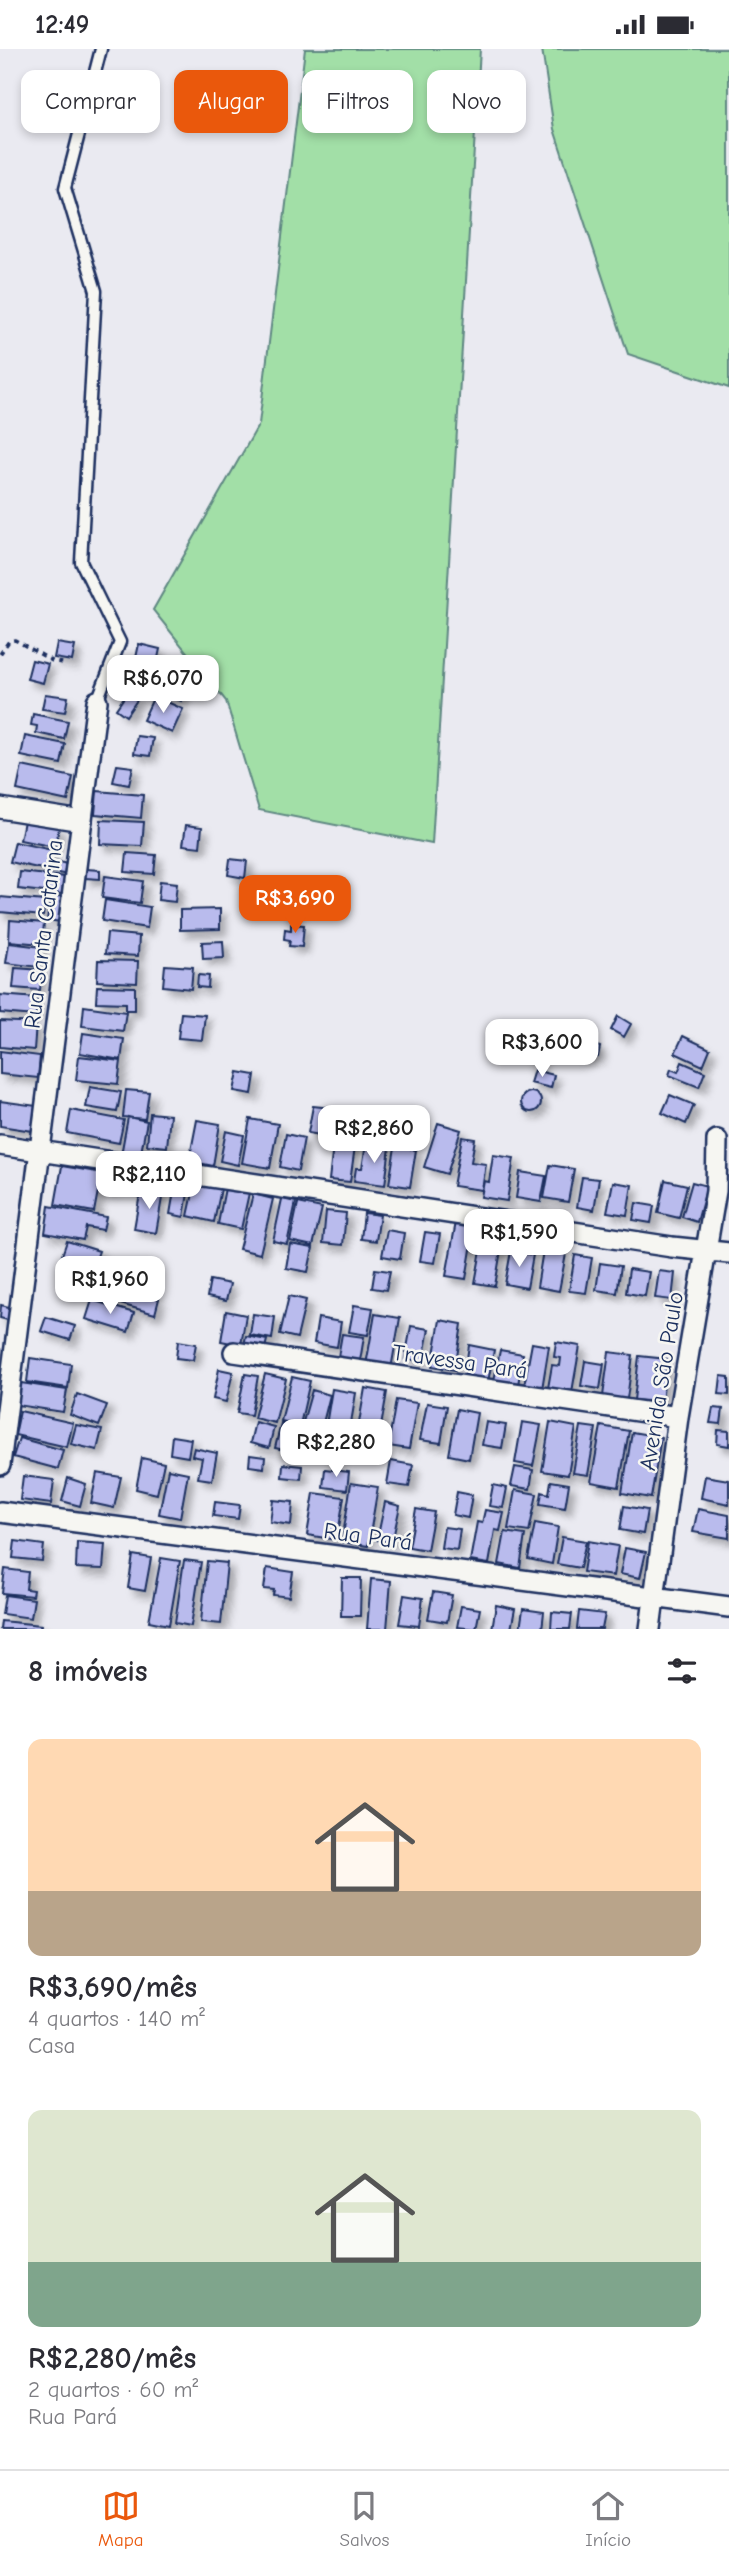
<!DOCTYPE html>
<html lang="pt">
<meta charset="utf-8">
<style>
:root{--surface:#fff;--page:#f7f7f7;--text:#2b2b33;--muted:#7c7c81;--line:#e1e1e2;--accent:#ea580c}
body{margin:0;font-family:"Comic Neue",sans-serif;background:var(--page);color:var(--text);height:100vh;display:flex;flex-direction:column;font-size:26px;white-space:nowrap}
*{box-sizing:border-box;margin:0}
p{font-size:23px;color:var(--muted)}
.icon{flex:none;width:38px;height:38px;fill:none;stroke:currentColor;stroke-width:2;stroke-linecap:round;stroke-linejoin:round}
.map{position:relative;height:1580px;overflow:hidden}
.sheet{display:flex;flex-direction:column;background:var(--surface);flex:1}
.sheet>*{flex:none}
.guide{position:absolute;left:21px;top:21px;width:688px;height:63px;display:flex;gap:14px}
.price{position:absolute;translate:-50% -60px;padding:0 16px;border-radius:14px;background:#fff;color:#222;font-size:23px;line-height:46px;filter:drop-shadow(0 2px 4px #0008)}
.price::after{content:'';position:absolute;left:50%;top:42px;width:21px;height:16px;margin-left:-10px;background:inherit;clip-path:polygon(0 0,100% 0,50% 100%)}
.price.active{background:var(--accent);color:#fff}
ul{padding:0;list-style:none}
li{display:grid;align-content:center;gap:14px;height:371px;padding:0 28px}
li span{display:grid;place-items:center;height:217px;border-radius:14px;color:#555}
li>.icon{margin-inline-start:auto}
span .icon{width:126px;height:126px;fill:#fffc;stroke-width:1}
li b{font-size:30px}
h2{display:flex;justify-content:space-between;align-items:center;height:84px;padding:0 28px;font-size:30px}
.chip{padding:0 24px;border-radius:14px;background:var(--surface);box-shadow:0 4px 10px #0003;font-size:24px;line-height:63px}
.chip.active{background:var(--accent);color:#fff}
.status{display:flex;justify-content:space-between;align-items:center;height:49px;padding:0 35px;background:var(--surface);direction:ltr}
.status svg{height:19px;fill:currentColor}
.menu{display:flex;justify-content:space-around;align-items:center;height:98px;border-top:2px solid var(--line);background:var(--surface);font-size:19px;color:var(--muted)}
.menu a{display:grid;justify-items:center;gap:4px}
.menu .active{color:var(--accent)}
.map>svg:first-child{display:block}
</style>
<div class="status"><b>12:49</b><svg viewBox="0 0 49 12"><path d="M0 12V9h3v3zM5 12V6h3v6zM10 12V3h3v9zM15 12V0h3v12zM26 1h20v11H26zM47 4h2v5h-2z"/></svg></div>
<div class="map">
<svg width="729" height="1580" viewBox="0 0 729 1580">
<defs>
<filter id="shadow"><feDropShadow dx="6" dy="6" stdDeviation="3.5" flood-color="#0004"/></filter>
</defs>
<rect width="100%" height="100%" fill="#eaeaf1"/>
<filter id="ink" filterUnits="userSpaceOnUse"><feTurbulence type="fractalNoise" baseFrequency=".0143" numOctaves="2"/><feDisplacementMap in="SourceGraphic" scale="14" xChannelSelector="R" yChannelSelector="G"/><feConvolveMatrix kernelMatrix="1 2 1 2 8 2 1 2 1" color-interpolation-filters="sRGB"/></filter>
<g filter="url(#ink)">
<path fill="#a2dfa7" stroke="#5e8782" stroke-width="2" d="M305,0H480L432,795L259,761L226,652L153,561L259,375Z
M542,0H729V339L628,305L554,80Z"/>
<path fill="#b9bbed" stroke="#1b2f5e" stroke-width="2" filter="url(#shadow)" d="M57,594L75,597L72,612L54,609Z
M139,595L160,600L155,623L134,618Z
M32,611L48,615L43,634L27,630Z
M172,633L186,638L181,652L167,646Z
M127,644L137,651L126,667L116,660Z
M45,645L68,648L65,663L42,660Z
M154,647L183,660L172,684L143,671Z
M33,665L68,672L64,690L36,684L37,677L31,676Z
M25,687L65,695L61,715L21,707Z
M137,687L153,689L150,707L134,705Z
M117,716L133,718L129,736L113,733Z
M22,717L73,728L68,752L17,741Z
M97,742L143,746L141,769L95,765Z
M101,771L144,773L142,797L100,795Z
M24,772L59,779L55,798L20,791Z
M186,776L202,778L200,798L183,796Z
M15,793L52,801L47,821L10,813Z
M127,804L156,806L154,825L125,823Z
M230,810L247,812L245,829L228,826Z
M56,812L70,816L68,826L53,823Z
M86,820L100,821V830L85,829Z
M20,823L65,828L62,845L18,840Z
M105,827L143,832L140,854L102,849Z
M160,832L177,834L175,853L158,851Z
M51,846L64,848L61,873L47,871Z
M281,846H295V862L281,861Z
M0,848L45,852L43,867L0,863Z
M105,851L150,858L147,879L102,872Z
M220,860V880L180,881V861Z
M10,871L44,874L42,895L9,892Z
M291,875L304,876L302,898L289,897L290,891L284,890L285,880L291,881Z
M107,884L139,887L138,907L105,905Z
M223,892L224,909L203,910L202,893Z
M9,894L42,898L39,918L6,914Z
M98,911L138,912L137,934L97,932Z
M165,916L193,918L191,940L163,937Z
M15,919L42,921L40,941L13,939Z
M198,926L209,927L208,939L197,938Z
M97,937L135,938V961H126V954L96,953Z
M0,946L37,949L36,967L0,964Z
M84,957L126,963L123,982L82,977Z
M181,964L205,966L202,991L178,989Z
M618,967L631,975L624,988L611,981Z
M0,972L36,974L34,1001L0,998Z
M83,984L124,990L121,1011L80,1004Z
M683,987L710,1000L703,1017L675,1004Z
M581,993L600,998L598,1008L591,1006L590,1010L577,1007Z
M0,1002L40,1007L38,1029L0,1025Z
M79,1007L121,1012L118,1035L76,1031Z
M682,1013L705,1023L699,1038L669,1026L671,1020L678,1023Z
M534,1021L554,1026L551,1039L530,1034Z
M238,1023L255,1026L252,1045L234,1042Z
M90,1038L121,1043L117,1063L86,1058Z
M126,1041L149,1043L145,1070L123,1068Z
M521 1053a10 10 0 1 1 20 0a10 10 0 1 1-20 0Z
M670,1046L694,1056L686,1075L662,1064Z
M0,1052L37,1057L33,1082L0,1077Z
M313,1057L331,1059L326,1087L308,1084Z
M71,1061L124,1071L119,1094L67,1084Z
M150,1064L170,1066L167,1098L147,1096Z
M128,1068L147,1072L140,1109L121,1106Z
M250,1070L278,1075L270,1119L242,1114Z
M197,1071L220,1075L213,1117L189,1112Z
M438,1074L461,1081L447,1125L424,1118Z
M335,1080L357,1083L350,1133L329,1131Z
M226,1082L244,1086L238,1116L220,1112Z
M286,1085L304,1089L298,1122L280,1118Z
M462,1088L475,1090L471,1113L486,1115L482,1141L453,1137Z
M366,1095L390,1098L385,1136L354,1132L356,1119H362Z
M395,1098L416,1101L410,1138L389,1135Z
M493,1106L514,1109L507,1152L481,1148L484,1132L489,1133Z
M550,1116L574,1120L568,1153L544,1149Z
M62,1117L114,1126L112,1139L99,1137L94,1163L55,1156Z
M520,1123L546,1127L541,1153L516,1149Z
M582,1128L599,1130L594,1161L577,1158Z
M665,1131L687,1136L679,1169L658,1164Z
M613,1133L632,1136L627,1166L607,1163Z
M692,1133L707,1137L697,1173L682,1168Z
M195,1135L221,1140L214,1173L188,1167Z
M175,1136L189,1138L184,1168L170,1165Z
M141,1139L163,1143L156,1184L134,1180Z
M225,1139L249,1144L241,1180L218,1175Z
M253,1145L273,1150L260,1205L239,1200Z
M282,1150L296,1153L287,1195L273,1192Z
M298,1154L322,1159L313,1197L290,1192Z
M636,1154L654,1157L651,1174L633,1171Z
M49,1157L106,1168L103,1181L86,1178L83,1191L45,1184Z
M326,1162L346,1164L343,1196L323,1194Z
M364,1164L380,1166L376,1192L361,1190Z
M456,1173L475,1177L466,1230L446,1227Z
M387,1181L404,1184L400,1210L382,1207Z
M425,1183L440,1185L435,1214L420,1212Z
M484,1185L503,1189L495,1237L475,1234Z
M67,1192L99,1202L93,1219L61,1209Z
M290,1195L313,1199L308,1223L286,1219Z
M543,1201L566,1205L559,1242L537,1238Z
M511,1202L533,1206L527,1239L505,1235Z
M575,1206L592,1209L586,1244L569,1242Z
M600,1214L621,1217L617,1244L596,1241Z
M64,1216L93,1227L87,1242L58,1231Z
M375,1220L390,1222L386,1241L372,1239Z
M629,1220L649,1223L645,1247L626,1244Z
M659,1222L675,1224L672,1251L655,1249Z
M210,1231L230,1235L226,1252L207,1248Z
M122,1239L159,1250L155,1265L117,1254Z
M289,1247L306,1251L297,1289L280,1285Z
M92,1251L134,1264L128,1283L86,1270Z
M1,1256L13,1259L11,1272L0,1269Z
M354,1256L373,1259L368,1286L349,1283Z
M226,1262L246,1266L241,1296L221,1292Z
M253,1265L275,1268L272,1290L250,1286Z
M375,1265L400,1269L391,1320L366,1316Z
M46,1268L75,1277L70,1291L41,1282Z
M318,1269L341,1273L337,1298L314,1294Z
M440,1271L462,1275L455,1321L432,1317Z
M411,1277L429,1280L423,1312L405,1310Z
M342,1285L364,1288L360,1312L338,1308Z
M246,1287L267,1291L265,1299L244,1296Z
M178,1292L196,1295L193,1311L176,1309Z
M556,1293L580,1297L572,1343L548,1339L552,1316L560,1317L561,1309L554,1308Z
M532,1294L549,1297L542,1340L524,1337Z
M469,1296L494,1301L488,1333L464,1329Z
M500,1301L523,1305L518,1336L494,1332Z
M609,1303L633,1306L627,1350L603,1347Z
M639,1307L667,1310L662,1353L634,1351Z
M30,1309L71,1315L68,1339L27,1333Z
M585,1312L604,1315L600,1340L581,1337Z
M219,1320L233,1323L226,1353L213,1350Z
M245,1325L258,1327L251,1366L237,1364Z
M265,1325L286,1330L275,1374L254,1369Z
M721,1327L729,1328V1346L719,1345Z
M292,1328L310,1332L300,1376L281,1372Z
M21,1334L67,1341L63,1363L17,1356Z
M365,1339L387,1343L378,1395L356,1391Z
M332,1340L356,1344L349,1386L325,1382Z
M312,1341L330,1346L322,1378L303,1373Z
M77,1345L107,1356L99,1377L70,1366Z
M396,1351L417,1354L409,1400L388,1397Z
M427,1354L447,1357L441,1394L420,1391Z
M713,1359L723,1360L721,1375L710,1374Z
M457,1360L477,1364L469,1410L449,1406Z
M20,1362L73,1374L67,1398L15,1386Z
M255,1373L274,1378L269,1399L250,1394Z
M486,1373L506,1376L502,1399L482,1396Z
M522,1373L541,1376L533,1417L515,1414Z
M550,1373L576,1378L568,1426L542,1422Z
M281,1374L295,1378L289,1402L275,1399Z
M76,1376L102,1381L97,1401L71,1395Z
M581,1377L596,1379L588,1426L573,1424Z
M601,1377L629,1382L619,1438L591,1433Z
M303,1378L320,1382L316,1398L299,1394Z
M718,1381L729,1382V1397L717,1395Z
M632,1383L661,1388L651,1449L622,1444Z
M172,1387L191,1390L188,1408L170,1405Z
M19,1389L63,1401L58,1420L13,1408Z
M194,1399L217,1404L212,1431L198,1429L202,1409L192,1407Z
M250,1406L265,1408L264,1419L249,1417Z
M142,1409L164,1414L157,1445L136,1440Z
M391,1412L413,1416L409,1438L387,1435Z
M283,1415L302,1417L301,1430L282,1428Z
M515,1418L533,1421L530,1440L511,1437Z
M168,1420L188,1424L180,1469L159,1465Z
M325,1420L349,1423L347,1441L323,1438Z
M97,1424L121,1428L114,1459L91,1454Z
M23,1427L54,1431L51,1455L20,1451Z
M705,1427L729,1431V1455L701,1449Z
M68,1429L86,1435L80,1457L62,1452Z
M551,1432L569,1435L565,1459L540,1455L542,1443L549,1445Z
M351,1434L378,1438L368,1497L342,1493Z
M493,1436L507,1439L503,1459L489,1457Z
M515,1441L537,1445L529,1483L508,1480Z
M457,1443L472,1446L468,1469L453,1466Z
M314,1444L344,1448L337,1491L307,1486Z
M273,1451L293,1453L291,1476L270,1473Z
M215,1453L240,1456L238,1470L213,1467Z
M385,1453L400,1457L392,1494L377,1491Z
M624,1457L647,1461L643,1485L620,1481Z
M416,1460L434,1463L427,1501L409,1498Z
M698,1460L729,1466V1489L693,1483Z
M485,1461L504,1464L500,1482L495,1481L489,1515L470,1512L477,1473L482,1474Z
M535,1474L558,1478L552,1515L528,1510Z
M444,1478L460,1480L457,1501L441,1499Z
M505,1483L525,1486L520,1519L499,1515Z
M562,1488L586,1492L580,1519L557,1515Z
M15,1492L44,1496L42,1512L13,1509Z
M588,1492L618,1497L613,1527L583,1523Z
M77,1493L105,1495L103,1520L76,1519Z
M625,1499L646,1503L640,1529L620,1525Z
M133,1506L151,1509L145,1542L128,1539Z
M161,1509L180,1512L169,1576L149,1572Z
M184,1511L201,1513L191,1577L175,1574Z
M207,1512L227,1514L221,1575L201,1573Z
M267,1519L293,1523L289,1548L273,1546L274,1541L264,1540Z
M5,1520L28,1523L26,1540L33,1541L32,1547L2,1544Z
M342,1529H361L360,1567H341Z
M371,1530L391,1532L387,1580H367Z
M433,1543L452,1546L447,1573L428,1570Z
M5,1546L34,1550L31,1569L2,1565Z
M404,1546L423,1549L419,1577L399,1575Z
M496,1556L515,1560L511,1580H492Z
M461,1557L480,1560L476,1580L457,1578Z
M523,1560L544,1563L542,1580H520Z
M579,1562L605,1565L602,1580H577Z
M552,1563L572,1565L570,1580H551Z
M1,1572L41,1576L40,1580H0Z"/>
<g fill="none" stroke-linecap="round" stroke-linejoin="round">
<g stroke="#1b2f5e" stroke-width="15">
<path id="lane" d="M97,652L120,593L81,513L96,242L65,139L101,0"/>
</g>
<g stroke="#1b2f5e" stroke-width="24">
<path id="street" d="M0,759L82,772
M0,1096L672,1198L729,1204
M234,1303L678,1368
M0,1416L97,652
M0,1463L729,1558
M650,1580L678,1368L716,1142L717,1091"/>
</g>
<path stroke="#1b2f5e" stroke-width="3.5" stroke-dasharray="5 5" stroke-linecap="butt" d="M0,605L9,592L15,591L54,613L67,614"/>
<use href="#lane" stroke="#f6f6f2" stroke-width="10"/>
<use href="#street" stroke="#f6f6f2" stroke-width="19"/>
</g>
</g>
<g text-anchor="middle" stroke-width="5" stroke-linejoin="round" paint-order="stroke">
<g font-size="23" fill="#1b2f5e" stroke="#f6f6f2">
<text transform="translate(43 885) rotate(-83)" y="8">Rua Santa Catarina</text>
<text transform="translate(460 1312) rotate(8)" y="8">Travessa Pará</text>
<text transform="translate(661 1332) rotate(-81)" y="8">Avenida São Paulo</text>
<text transform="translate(368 1487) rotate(8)" y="8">Rua Pará</text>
</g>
</g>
</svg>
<b class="price" style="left:163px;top:666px">R$6,070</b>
<b class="price active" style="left:295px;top:886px">R$3,690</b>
<b class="price" style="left:542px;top:1030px">R$3,600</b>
<b class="price" style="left:374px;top:1116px">R$2,860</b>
<b class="price" style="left:149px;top:1162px">R$2,110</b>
<b class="price" style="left:519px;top:1220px">R$1,590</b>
<b class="price" style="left:110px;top:1267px">R$1,960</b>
<b class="price" style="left:336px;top:1430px">R$2,280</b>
<div class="guide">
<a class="chip">Comprar</a>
<a class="chip active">Alugar</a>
<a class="chip">Filtros</a>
<a class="chip">Novo</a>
</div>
</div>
<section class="sheet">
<h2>8 imóveis<svg class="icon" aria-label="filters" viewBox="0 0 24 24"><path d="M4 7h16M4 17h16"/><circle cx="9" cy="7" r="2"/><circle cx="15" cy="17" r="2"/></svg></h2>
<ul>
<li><span style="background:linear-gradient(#ffd9b3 70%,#b9a48a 0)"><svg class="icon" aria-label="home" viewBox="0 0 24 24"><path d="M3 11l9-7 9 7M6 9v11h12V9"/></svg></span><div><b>R$3,690/mês</b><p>4 quartos · 140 m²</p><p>Casa</p></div></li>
<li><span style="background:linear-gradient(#dfe7d0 70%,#7fa58c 0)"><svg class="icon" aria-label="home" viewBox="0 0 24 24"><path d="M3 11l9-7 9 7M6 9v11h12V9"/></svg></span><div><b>R$2,280/mês</b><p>2 quartos · 60 m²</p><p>Rua Pará</p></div></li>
</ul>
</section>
<nav class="menu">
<a class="active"><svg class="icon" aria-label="map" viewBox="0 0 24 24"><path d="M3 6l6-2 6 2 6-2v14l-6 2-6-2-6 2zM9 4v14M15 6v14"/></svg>Mapa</a>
<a><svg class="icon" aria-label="saved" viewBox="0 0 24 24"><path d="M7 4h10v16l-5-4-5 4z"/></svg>Salvos</a>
<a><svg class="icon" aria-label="home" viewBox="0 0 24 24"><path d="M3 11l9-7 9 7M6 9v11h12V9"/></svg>Início</a>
</nav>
